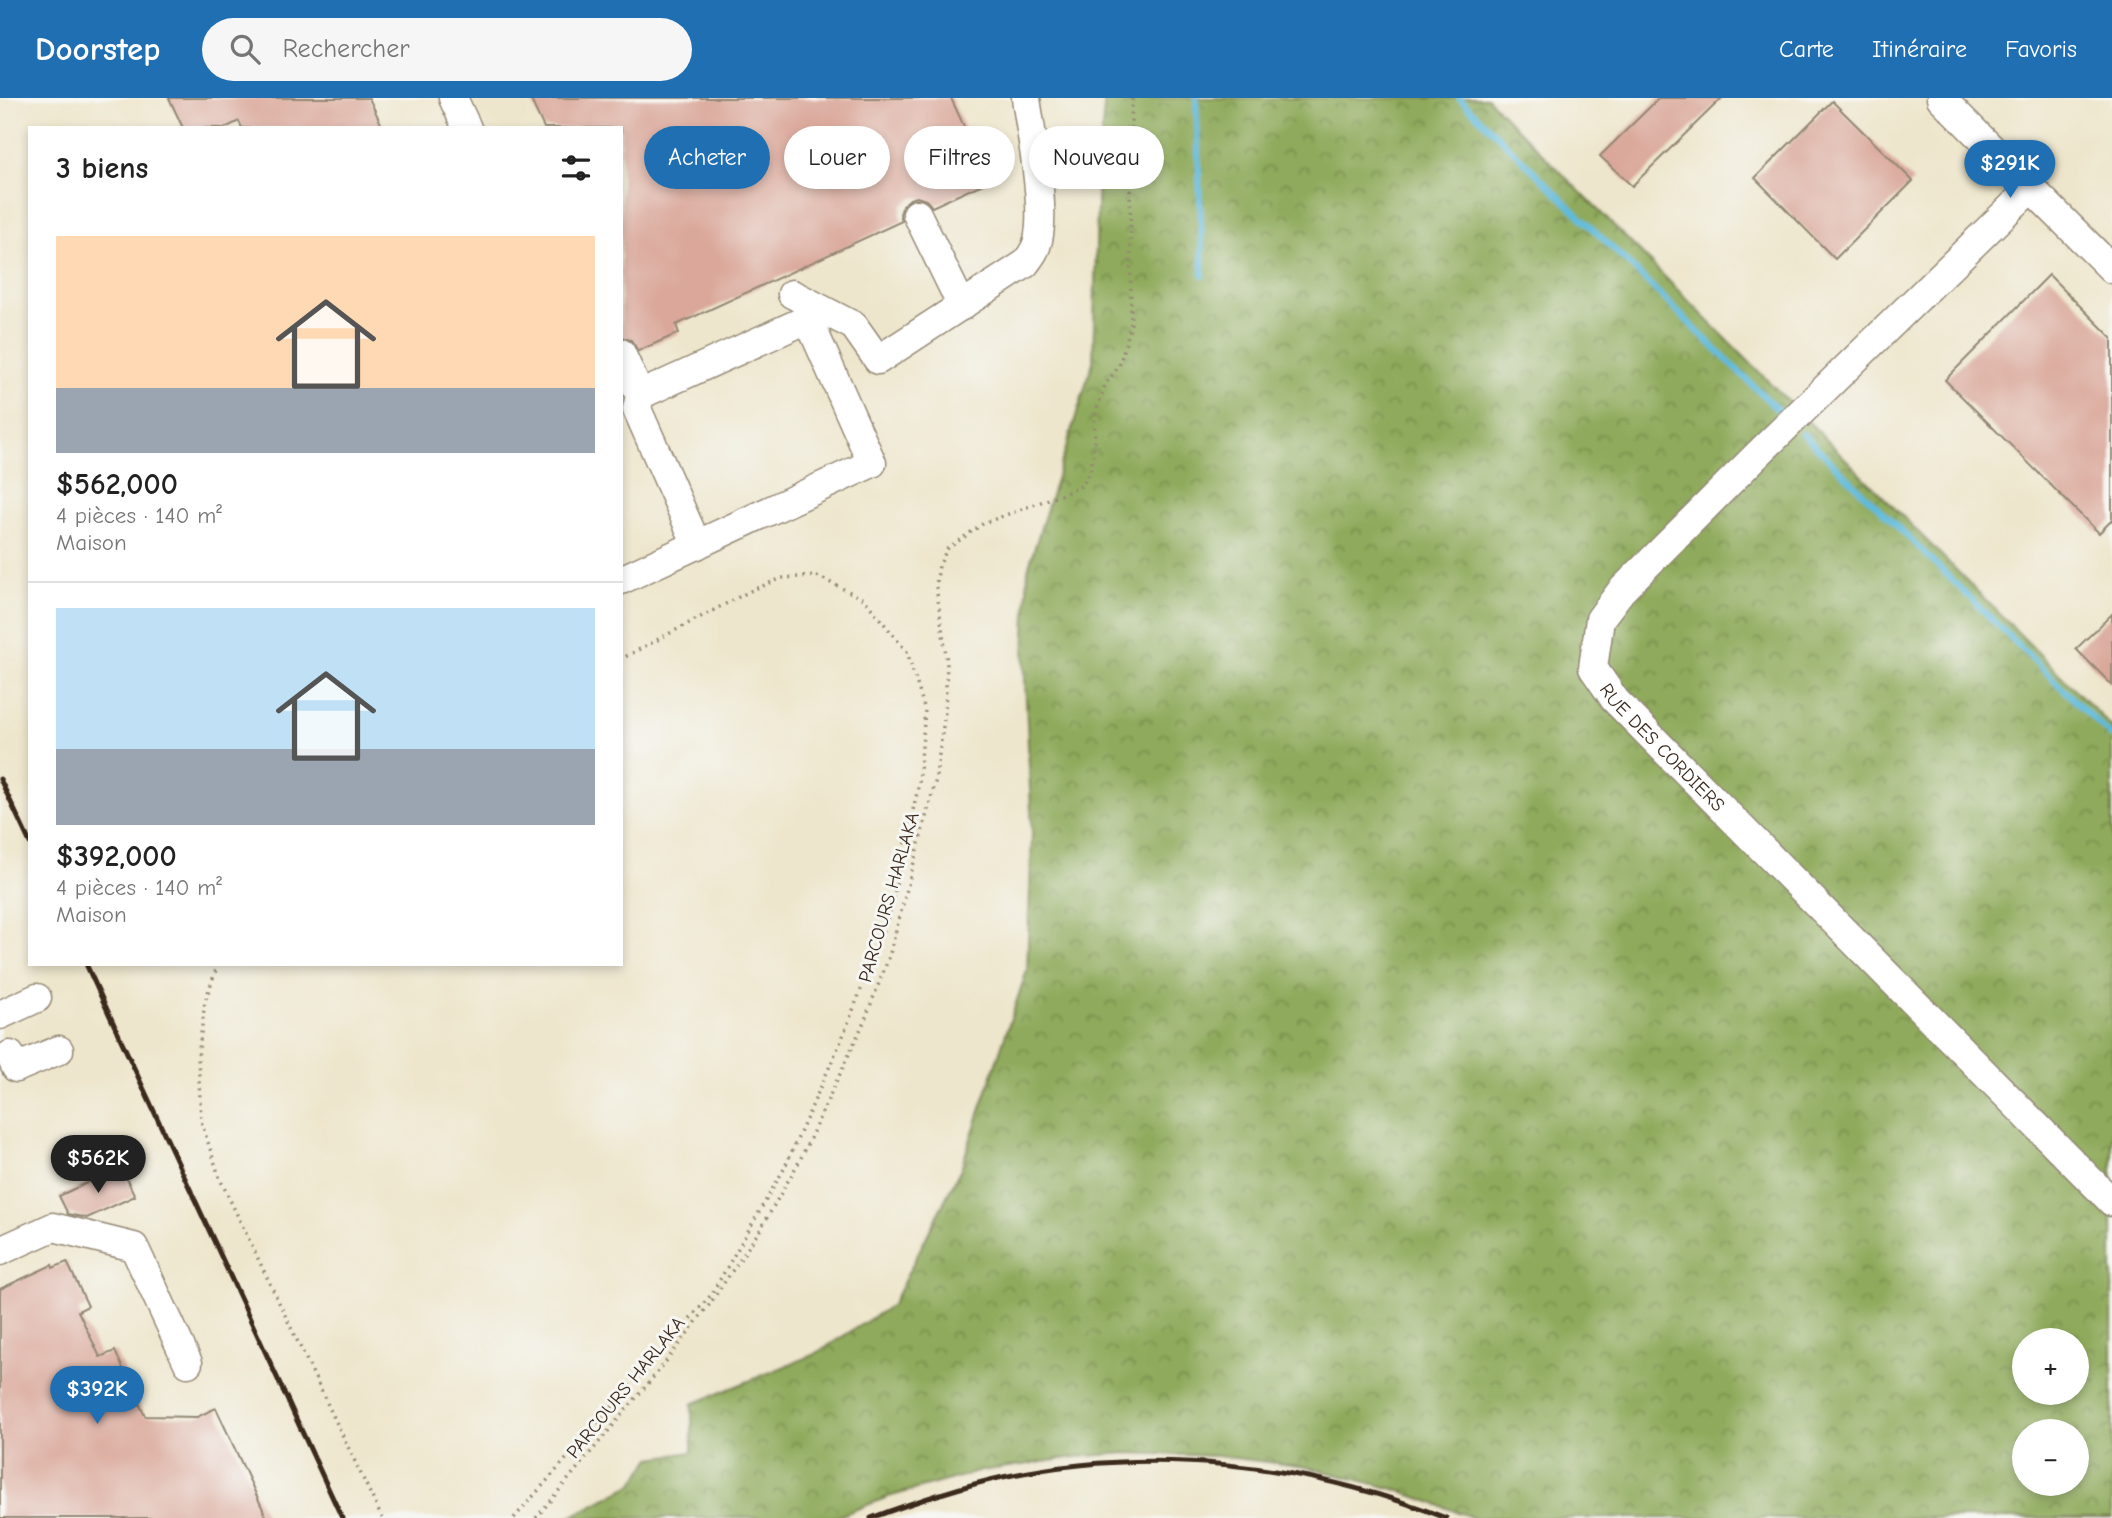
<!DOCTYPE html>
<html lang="fr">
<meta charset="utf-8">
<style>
:root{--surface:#fff;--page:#f6f6f6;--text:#222;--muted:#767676;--line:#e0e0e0;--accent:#1f6fb2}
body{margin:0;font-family:"Comic Neue",sans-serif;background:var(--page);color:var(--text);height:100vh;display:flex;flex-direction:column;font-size:26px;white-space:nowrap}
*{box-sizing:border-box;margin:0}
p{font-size:23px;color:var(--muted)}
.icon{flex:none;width:38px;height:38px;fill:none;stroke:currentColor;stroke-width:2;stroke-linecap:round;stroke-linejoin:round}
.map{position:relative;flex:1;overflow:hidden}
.drawer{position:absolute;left:28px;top:28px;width:595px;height:840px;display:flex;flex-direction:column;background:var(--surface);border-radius:0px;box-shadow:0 4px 10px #0003}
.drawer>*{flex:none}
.banner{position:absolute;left:644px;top:28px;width:665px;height:63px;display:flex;gap:14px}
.controls{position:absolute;left:2012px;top:1230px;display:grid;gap:14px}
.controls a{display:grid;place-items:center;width:77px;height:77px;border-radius:50%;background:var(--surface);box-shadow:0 4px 10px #0003;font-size:35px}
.price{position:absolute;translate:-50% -60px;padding:0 16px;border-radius:24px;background:var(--accent);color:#fff;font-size:23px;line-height:46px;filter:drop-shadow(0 2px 4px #0008)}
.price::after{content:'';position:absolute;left:50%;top:42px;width:21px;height:16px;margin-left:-10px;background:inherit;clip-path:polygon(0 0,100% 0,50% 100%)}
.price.current{background:#222;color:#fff}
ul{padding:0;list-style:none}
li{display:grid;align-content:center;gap:14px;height:371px;padding:0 28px}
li+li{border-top:2px solid var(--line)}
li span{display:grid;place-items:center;height:217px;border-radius:0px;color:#555}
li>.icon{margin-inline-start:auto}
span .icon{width:126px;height:126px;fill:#fffc;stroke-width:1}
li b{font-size:30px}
h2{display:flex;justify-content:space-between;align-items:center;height:84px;padding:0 28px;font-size:30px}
.chip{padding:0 24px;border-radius:32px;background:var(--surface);box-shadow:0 4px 10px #0003;font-size:24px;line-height:63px}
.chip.current{background:var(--accent);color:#fff}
header{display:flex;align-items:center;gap:42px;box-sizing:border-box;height:98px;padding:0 35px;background:var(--accent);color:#fff}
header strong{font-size:33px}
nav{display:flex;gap:38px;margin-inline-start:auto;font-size:24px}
.search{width:490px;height:63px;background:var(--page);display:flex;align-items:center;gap:18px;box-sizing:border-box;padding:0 24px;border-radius:38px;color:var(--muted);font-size:26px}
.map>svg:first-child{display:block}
</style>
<header>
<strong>Doorstep</strong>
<div class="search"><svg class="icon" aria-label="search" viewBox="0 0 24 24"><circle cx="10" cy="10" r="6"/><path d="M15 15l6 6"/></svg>Rechercher</div>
<nav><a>Carte</a><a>Itinéraire</a><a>Favoris</a></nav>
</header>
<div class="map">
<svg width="2112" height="1420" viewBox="0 0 2112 1420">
<defs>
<pattern id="forest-crowns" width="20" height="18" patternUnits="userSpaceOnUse" patternTransform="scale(1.75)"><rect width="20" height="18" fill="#8faa5c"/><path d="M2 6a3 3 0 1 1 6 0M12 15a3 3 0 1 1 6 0" fill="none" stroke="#768b4b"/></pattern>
</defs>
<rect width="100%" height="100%" fill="#f6f6f2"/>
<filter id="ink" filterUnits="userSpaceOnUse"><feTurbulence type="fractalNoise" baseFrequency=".0143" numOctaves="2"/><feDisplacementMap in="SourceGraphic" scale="14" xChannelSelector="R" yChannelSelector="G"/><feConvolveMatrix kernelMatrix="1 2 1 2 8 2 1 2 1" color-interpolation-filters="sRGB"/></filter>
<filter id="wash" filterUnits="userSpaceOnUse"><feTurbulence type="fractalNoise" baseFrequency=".00686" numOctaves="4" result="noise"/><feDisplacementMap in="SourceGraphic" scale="28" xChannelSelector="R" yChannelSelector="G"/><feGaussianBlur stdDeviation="1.57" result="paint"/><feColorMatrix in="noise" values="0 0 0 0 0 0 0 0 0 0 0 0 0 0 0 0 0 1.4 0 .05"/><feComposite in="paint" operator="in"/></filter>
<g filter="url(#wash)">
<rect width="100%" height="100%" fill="#eee6cc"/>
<path fill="url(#forest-crowns)" stroke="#656a3d" stroke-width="2" fill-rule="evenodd" d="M1105,0H1487L2112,629V1420H1474L1394,1391L1307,1369L1218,1358L1125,1355L1076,1359L981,1373L888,1399L834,1420H569L633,1386L651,1360L692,1354V1306L815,1256L892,1207L961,1070L1027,872L1032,736L1024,560L1028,471L1093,264L1098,70ZM2025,1242H2077V1295H2025ZM2025,1334H2077V1386H2025Z"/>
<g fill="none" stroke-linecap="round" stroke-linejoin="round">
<path stroke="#5ebadc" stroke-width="6" d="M1196,0L1203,178
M1459,0L1778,312
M1803,336L2112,639"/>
</g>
<g id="blocks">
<path fill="#daa79a" d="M169,0H369L383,30H242L239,23L225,30H183Z
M530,0H951L989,83L932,109L926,102L917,99L910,101L903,107L900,116L902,123L676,227L679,235L638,253L631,242L621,239V30H544Z
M1659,0H1722L1632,88L1600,58Z
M1832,3L1913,83L1835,161L1755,80Z
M2049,177L2112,240V422L2099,435L1945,282Z
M2112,516V587L2076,551Z
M121,1069L135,1098L87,1120L68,1116L59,1098Z
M67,1164L88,1208L78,1213L100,1259L115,1253L145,1318L197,1319L216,1310L267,1420H0V1191L52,1167L53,1170Z"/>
</g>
</g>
<g filter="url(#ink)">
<use href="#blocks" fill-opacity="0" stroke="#948875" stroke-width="2"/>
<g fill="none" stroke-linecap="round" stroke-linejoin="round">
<g stroke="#948875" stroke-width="31">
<g id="minor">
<path d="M453,0L467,30"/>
<path d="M1941,0L2112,171"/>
<path id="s1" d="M2031,90L1756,358L1621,493L1600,521L1593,570L1615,602L2112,1104"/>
<path d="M917,116L962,208"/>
<path d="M792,196L854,228L878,262L1025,166C1031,158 1036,152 1038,142C1046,107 1031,37 1026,0"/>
<path d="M621,255L640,297L801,224L813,232L872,365L621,482"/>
<path d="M640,297L637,311L697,447"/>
<path d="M0,917L37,900"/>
<path d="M10,957L16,970L59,952"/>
<path d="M0,1153L53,1129L134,1149L188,1265"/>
</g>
</g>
<path stroke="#948875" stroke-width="3.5" stroke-dasharray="2 5" stroke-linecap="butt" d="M218,866L205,903L198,959L201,1023L220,1081L382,1420
M514,1420L711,1197L784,1071L841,943L888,822L919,686L925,612L907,554L864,501L817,478L782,480L750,493L621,561
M536,1420L661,1270L709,1207L760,1132L800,1062L864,924L889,859L935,685L945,614L947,564L936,488L939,468L947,451L984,425L1068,394L1083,387L1091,370L1095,343L1094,319L1105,287L1119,268L1131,227L1130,49L1132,0"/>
<use href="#minor" stroke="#fff" stroke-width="28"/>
<path stroke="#3b2a1e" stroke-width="5" d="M0,681L30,745
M86,866L342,1420
M871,1420C914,1404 958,1389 1003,1379C1151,1347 1306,1365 1446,1420"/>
</g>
</g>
<g text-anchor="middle" stroke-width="6" stroke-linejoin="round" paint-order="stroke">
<g font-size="19" fill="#3b2a1e" stroke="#f6f6f2">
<text dy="7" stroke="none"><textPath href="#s1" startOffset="765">RUE DES CORDIERS</textPath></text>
<text transform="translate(888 799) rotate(-74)" y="7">PARCOURS HARLAKA</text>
<text transform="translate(625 1289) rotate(-51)" y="7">PARCOURS HARLAKA</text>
</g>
</g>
</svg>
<div class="controls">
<a>+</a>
<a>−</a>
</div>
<b class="price" style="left:2010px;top:102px">$291K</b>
<b class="price current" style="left:98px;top:1097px">$562K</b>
<b class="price" style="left:97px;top:1328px">$392K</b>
<div class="banner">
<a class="chip current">Acheter</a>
<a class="chip">Louer</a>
<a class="chip">Filtres</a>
<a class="chip">Nouveau</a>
</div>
<section class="drawer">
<h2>3 biens<svg class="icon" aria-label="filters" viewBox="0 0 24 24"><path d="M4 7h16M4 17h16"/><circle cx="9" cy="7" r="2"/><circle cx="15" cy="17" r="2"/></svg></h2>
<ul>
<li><span style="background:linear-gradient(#ffd9b3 70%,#9aa5b1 0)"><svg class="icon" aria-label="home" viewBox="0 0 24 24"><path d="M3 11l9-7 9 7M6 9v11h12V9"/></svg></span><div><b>$562,000</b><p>4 pièces · 140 m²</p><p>Maison</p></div></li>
<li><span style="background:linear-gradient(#bfe0f5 65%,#9aa5b1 0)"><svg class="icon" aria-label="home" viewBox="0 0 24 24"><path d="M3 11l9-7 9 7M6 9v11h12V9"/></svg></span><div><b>$392,000</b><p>4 pièces · 140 m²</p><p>Maison</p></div></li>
</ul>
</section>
</div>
